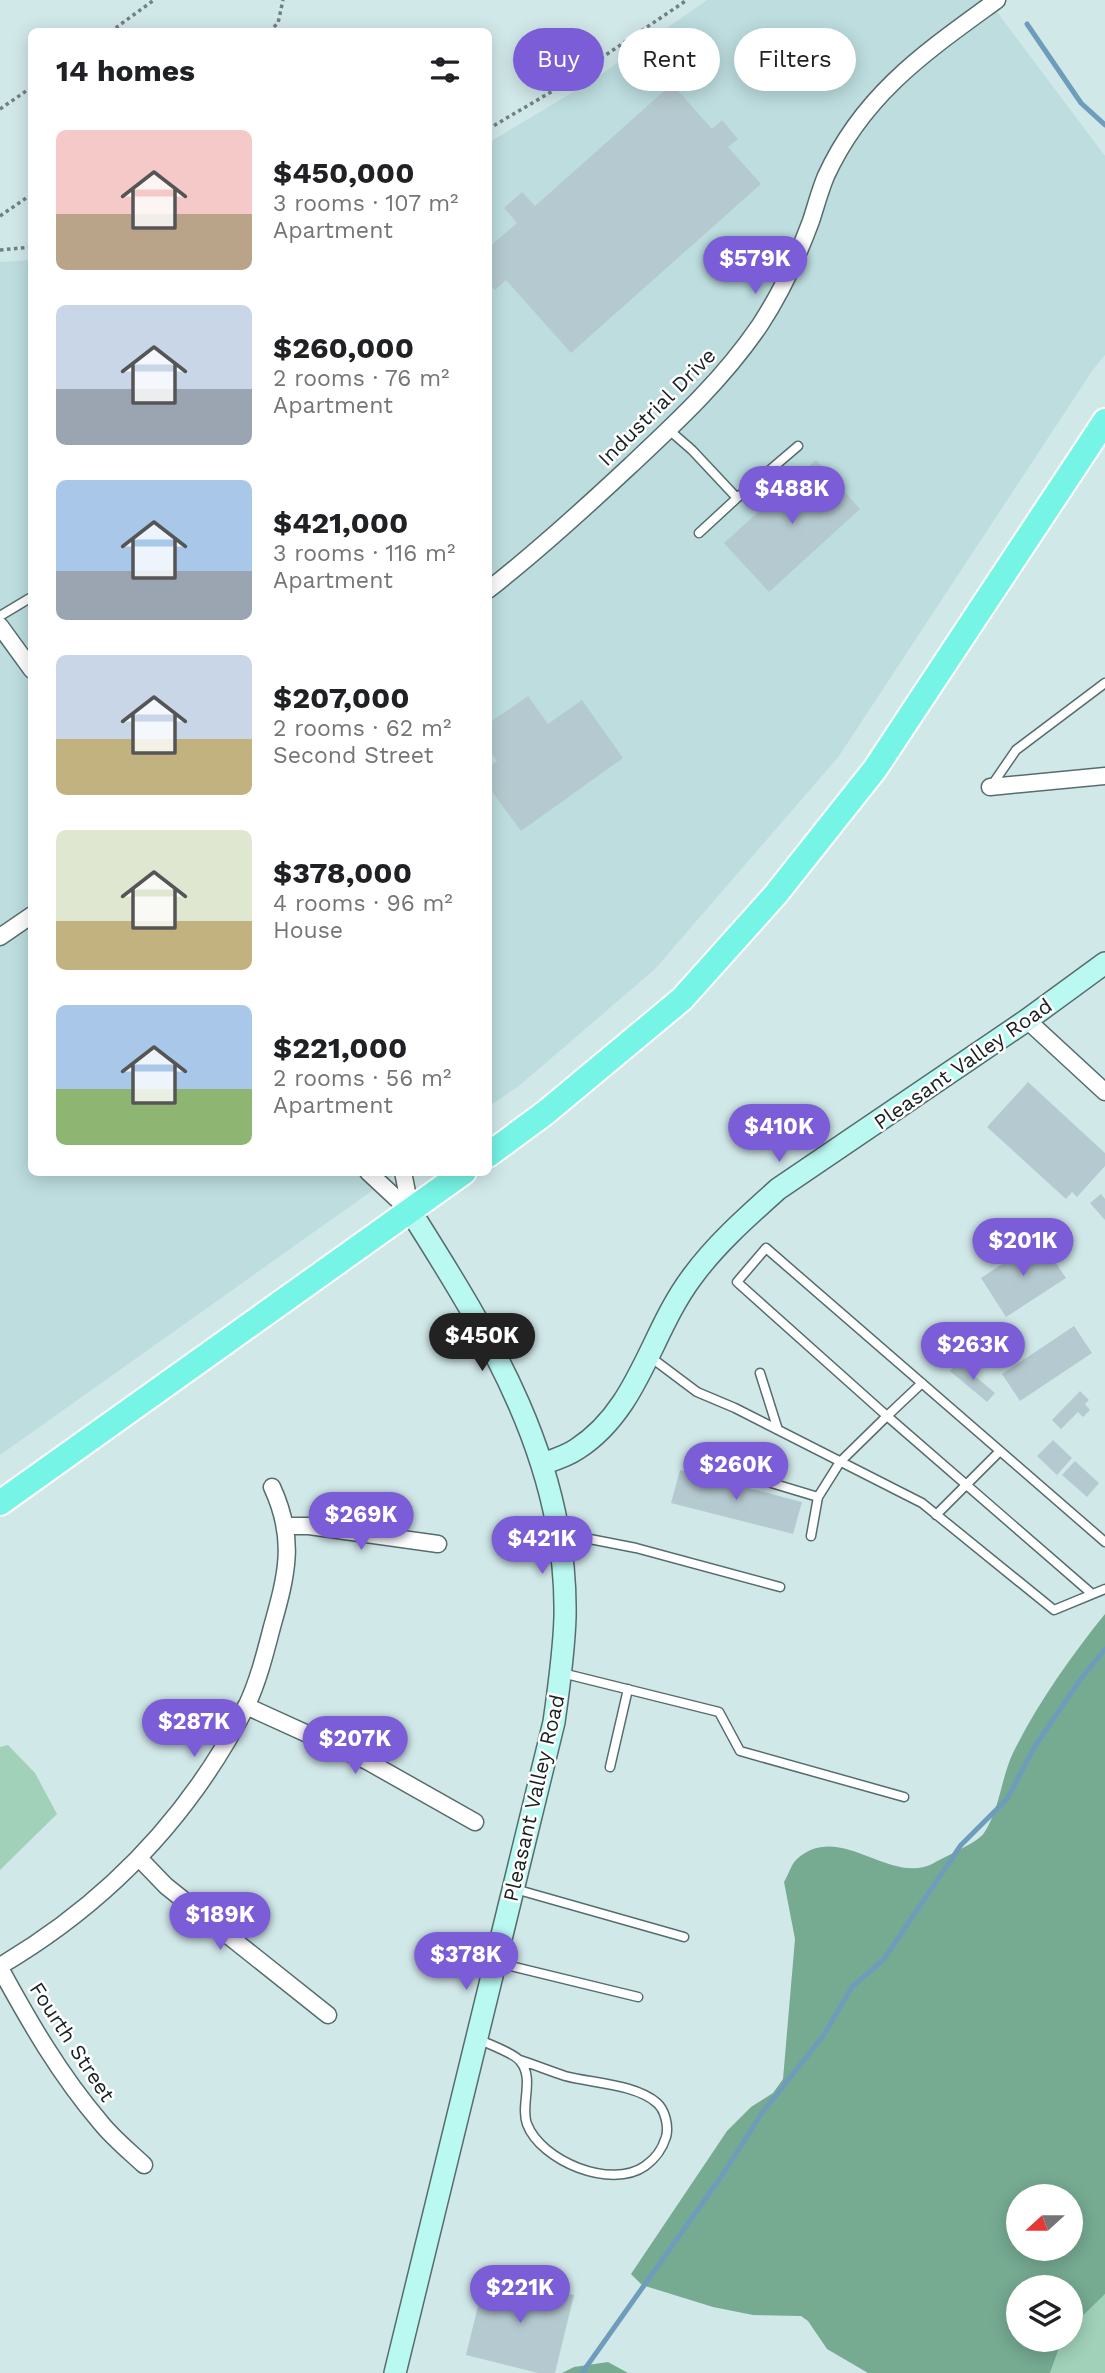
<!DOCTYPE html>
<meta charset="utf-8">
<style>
:root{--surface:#fff;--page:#f6f6f6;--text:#202124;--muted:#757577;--accent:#7b5dd7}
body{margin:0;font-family:"Work Sans",sans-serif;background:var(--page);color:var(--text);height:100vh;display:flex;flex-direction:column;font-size:26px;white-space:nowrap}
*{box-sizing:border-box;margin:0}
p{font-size:23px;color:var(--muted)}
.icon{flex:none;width:38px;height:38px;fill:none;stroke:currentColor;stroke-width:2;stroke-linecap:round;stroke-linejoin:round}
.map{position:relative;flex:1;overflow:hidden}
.side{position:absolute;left:28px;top:28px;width:464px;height:1148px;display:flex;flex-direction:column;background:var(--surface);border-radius:10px;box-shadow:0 4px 18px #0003}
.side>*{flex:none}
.banner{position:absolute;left:513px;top:28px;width:486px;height:63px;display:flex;gap:14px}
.needle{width:46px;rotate:249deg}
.tools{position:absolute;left:1006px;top:2184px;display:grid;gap:14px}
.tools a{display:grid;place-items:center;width:77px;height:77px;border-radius:50%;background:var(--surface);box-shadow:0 4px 18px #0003;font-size:35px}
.price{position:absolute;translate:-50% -60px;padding:0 16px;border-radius:24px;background:var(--accent);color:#fff;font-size:23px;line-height:46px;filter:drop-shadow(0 2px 4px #0008)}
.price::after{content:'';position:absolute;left:50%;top:42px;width:21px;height:16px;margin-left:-10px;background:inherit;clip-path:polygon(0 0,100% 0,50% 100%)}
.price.current{background:#222;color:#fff}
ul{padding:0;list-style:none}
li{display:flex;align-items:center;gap:21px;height:175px;padding:0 28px}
li span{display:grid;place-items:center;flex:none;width:196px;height:140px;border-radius:10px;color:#555}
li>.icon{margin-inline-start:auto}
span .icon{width:84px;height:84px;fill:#fffc;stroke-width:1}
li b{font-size:30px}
h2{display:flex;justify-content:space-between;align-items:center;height:84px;padding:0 28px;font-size:30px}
.pill{padding:0 24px;border-radius:32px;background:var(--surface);box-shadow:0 4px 18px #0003;font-size:24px;line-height:63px}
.pill.current{background:var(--accent);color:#fff}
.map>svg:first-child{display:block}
</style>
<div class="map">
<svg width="1105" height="2373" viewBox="0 0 1105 2373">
<rect width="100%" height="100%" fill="#d1e8e9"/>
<path fill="#bdddde" d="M707,0H988L1105,156V355L1092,371L839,756L655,969L520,1085L488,1107V143L590,82Z
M31,260L32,1172L397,1173L0,1455V262Z"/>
<path fill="#a1d1b9" d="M8,1745L35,1773L57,1814L0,1870V1747Z
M1105,2294V2373H1050L1062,2340H1071V2327L1077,2319Z"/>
<path fill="#76ab92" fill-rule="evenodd" d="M1105,1614V2294L1071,2327V2287H1018V2340H1062L1050,2373H868L827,2349L808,2321L801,2316L753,2315L713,2307L642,2285L631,2274L727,2131L751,2107L773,2093L783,2079L795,1939L784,1882C788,1876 791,1864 797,1859C840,1820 891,1887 934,1863C946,1856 977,1843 984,1833C1000,1809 1001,1778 1013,1753C1037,1704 1071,1656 1105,1614ZM1018,2196H1071V2249H1018Z
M608,2362L628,2373H562L574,2367Z"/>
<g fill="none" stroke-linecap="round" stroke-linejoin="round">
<path stroke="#6e9dbb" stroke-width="5" d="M1027,24L1081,103L1105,125
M582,2373L723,2174L762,2113L823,2036L852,1987L884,1959L961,1845L1007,1799L1035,1746L1080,1680L1105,1649"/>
</g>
<path fill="#b5cad0" d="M672,84L712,129L722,120L738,139L728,147L761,184L571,353L506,280L495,290L488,282V248L517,223L504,208L522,192L535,206Z
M816,460L860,509L769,592L724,543Z
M528,696L548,724L582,700L623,758L521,831L488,786V767L497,761L488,748V724Z
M1028,1082L1105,1153V1166L1077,1197L1072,1192L1066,1199L987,1127Z
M1101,1194L1105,1199V1220L1090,1203Z
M1040,1239L1066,1278L1006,1317L981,1278Z
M1074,1326L1092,1353L1020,1401L1002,1374Z
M958,1362L995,1393L987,1402L950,1371Z
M1080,1391L1089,1400L1085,1404L1090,1410L1083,1417L1078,1412L1061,1429L1052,1420Z
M1053,1440L1072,1458L1057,1475L1037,1456Z
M1075,1461L1099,1483L1087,1497L1062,1475Z
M680,1470L802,1502L793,1534L671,1503Z
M486,2273L574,2295L555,2373H538L466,2355Z"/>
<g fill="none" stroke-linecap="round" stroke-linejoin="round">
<g stroke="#576c6d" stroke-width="11">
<path id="lane" d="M669,430L692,450L737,498L699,533
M737,498L798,446
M0,616L30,598L32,601
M992,785L1016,750L1105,683
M649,1356L697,1392L735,1408L922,1503L1054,1610L1105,1589
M760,1373L778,1430
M922,1383L887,1416L1091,1593
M695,1460L818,1497
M936,1515L1000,1451
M559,1533L636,1548L780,1587
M811,1536L818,1497L840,1462L887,1416L737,1282L766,1248L1105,1542
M562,1673L719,1712L740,1751L904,1797
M610,1767L628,1689
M515,1889L684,1937
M498,1963L638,1997
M478,2039C488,2044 514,2053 520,2061C535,2078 520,2105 527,2124C541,2161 611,2190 645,2166C656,2158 662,2150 666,2137C669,2126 665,2110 657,2103C636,2084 591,2083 565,2076C550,2071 535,2065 520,2060"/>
</g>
<g stroke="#576c6d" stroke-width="19">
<path id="street" d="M488,590C538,551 585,508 631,465C678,421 724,378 760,325C781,293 798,256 811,221C816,206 820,190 826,176C864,93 927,51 997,0
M0,626L32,670
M990,787L1105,776
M0,937L32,915
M1027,1020L1105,1092
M368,1172L411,1212
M403,1172L411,1212
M286,1526H309L438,1544
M246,1706L367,1761L475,1822
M139,1858L166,1886L328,2015
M0,1966C107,1903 189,1818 246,1707C258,1682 265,1654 272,1627C287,1574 296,1539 272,1487
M0,1968C30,2023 60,2075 101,2123C113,2138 129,2151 144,2165"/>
</g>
<g stroke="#576c6d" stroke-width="24">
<path id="secondary" d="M542,1464C554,1460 567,1456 577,1449C639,1409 650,1333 692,1277C716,1244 748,1216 778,1189L1027,1020L1105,963
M395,2373L554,1722C559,1687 564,1652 565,1617C568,1463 490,1337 411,1212"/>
</g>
<g stroke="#fff" stroke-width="28">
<path id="primary" d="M488,1155L545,1113L682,999L776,894L875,769L1105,421
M0,1503L464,1172"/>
</g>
<path stroke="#718081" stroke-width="3.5" stroke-dasharray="3.5 3.5" stroke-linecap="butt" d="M110,32L154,0
M269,32L278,23L283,0
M0,109L32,87
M488,129L551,92L687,0
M0,216L32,194
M0,250L32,247"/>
<use href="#lane" stroke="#fff" stroke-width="8"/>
<use href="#street" stroke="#fff" stroke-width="16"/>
<use href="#secondary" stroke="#baf9f2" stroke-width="21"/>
<use href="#primary" stroke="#76f4e5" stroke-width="24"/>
</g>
<g text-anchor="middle" stroke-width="5" stroke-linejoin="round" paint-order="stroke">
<g font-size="21" fill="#192121" stroke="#fff">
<text transform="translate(657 407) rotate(-45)" y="7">Industrial Drive</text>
<text transform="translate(963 1064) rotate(-35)" y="7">Pleasant Valley Road</text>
<text transform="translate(534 1798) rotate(-77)" y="7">Pleasant Valley Road</text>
<text transform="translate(72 2042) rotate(57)" y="7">Fourth Street</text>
</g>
</g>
</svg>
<div class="tools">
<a><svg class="needle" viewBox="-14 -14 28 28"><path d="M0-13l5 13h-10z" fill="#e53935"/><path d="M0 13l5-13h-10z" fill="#757577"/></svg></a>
<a><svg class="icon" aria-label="layers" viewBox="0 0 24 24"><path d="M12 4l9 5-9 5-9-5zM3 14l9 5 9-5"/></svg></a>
</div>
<b class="price" style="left:755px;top:296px">$579K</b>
<b class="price" style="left:792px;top:526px">$488K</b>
<b class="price" style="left:779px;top:1164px">$410K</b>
<b class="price" style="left:1023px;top:1278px">$201K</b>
<b class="price current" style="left:482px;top:1373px">$450K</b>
<b class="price" style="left:973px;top:1382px">$263K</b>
<b class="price" style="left:736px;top:1502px">$260K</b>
<b class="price" style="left:361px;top:1552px">$269K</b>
<b class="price" style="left:542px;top:1576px">$421K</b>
<b class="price" style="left:194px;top:1759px">$287K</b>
<b class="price" style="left:355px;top:1776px">$207K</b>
<b class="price" style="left:220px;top:1952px">$189K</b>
<b class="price" style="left:466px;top:1992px">$378K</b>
<b class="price" style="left:520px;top:2325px">$221K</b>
<div class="banner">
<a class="pill current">Buy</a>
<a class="pill">Rent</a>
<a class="pill">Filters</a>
</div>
<section class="side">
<h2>14 homes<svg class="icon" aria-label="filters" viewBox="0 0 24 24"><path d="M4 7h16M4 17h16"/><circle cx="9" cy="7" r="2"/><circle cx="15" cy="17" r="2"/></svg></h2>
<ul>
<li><span style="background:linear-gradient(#f6c9c9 60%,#b9a48a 0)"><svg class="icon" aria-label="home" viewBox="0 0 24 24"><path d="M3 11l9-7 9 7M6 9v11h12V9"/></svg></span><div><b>$450,000</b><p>3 rooms · 107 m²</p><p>Apartment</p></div></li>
<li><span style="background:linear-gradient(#c9d6e8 60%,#9aa5b1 0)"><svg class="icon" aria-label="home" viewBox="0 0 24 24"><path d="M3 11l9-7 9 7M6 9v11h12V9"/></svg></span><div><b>$260,000</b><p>2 rooms · 76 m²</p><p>Apartment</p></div></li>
<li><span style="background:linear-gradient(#a9c7e8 65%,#9aa5b1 0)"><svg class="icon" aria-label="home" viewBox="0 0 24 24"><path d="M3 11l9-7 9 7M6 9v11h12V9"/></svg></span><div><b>$421,000</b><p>3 rooms · 116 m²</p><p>Apartment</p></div></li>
<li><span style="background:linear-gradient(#c9d6e8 60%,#c2b280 0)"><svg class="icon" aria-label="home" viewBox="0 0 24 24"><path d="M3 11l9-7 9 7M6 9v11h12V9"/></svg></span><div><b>$207,000</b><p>2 rooms · 62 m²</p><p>Second Street</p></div></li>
<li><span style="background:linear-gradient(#dfe7d0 65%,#c2b280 0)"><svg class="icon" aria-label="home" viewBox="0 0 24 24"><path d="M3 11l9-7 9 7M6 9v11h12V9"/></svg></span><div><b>$378,000</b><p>4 rooms · 96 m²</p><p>House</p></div></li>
<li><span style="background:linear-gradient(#a9c7e8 60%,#8fb573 0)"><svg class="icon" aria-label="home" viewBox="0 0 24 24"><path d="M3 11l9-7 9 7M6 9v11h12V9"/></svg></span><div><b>$221,000</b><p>2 rooms · 56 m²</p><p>Apartment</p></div></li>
</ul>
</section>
</div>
